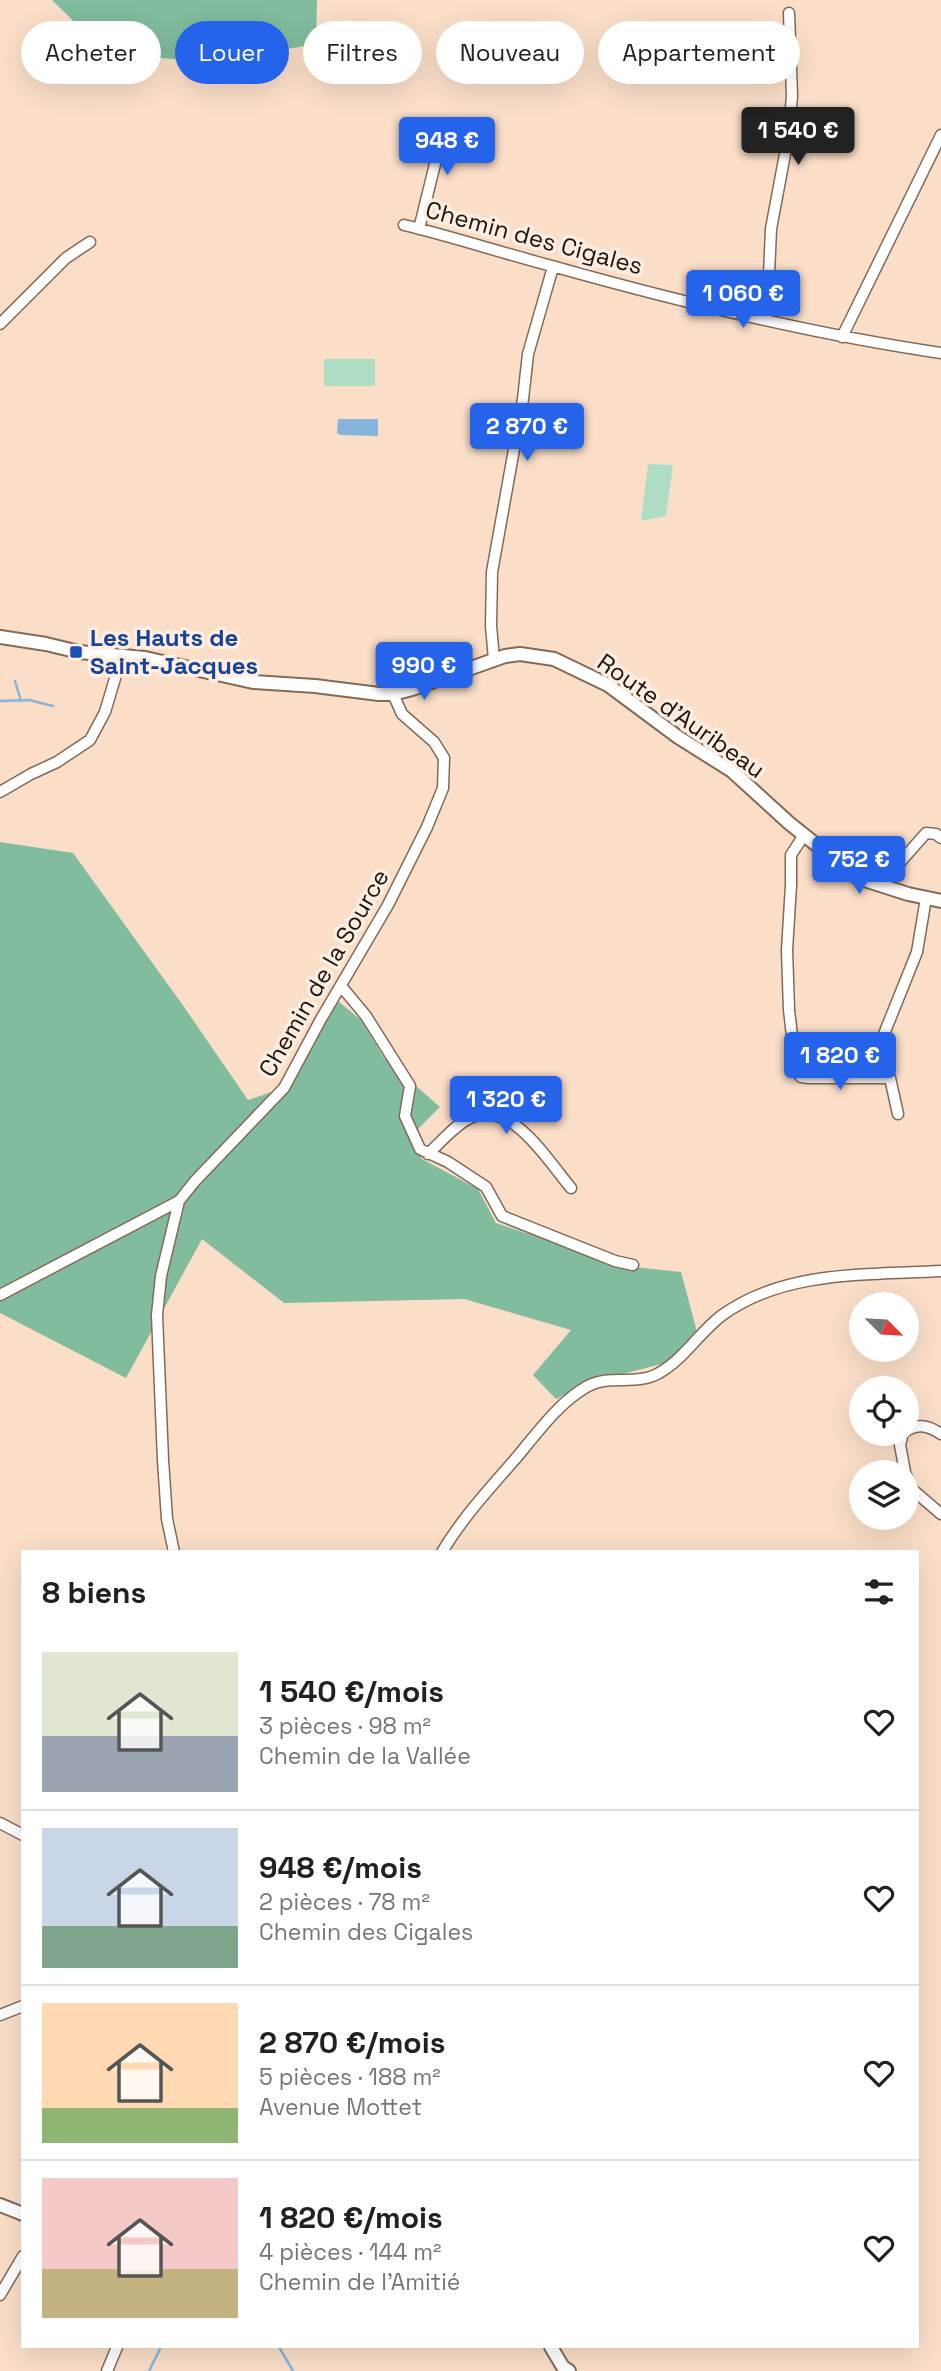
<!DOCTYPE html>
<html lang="fr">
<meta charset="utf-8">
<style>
:root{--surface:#fff;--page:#f2f2f2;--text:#202124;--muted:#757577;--line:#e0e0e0;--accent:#2563eb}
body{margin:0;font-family:"Space Grotesk",sans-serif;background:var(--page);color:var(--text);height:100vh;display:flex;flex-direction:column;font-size:26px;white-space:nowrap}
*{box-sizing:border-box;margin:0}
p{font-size:23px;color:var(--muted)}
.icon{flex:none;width:38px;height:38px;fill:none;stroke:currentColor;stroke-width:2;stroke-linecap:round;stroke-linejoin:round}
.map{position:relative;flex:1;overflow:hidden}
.panel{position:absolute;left:21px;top:1550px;width:898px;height:798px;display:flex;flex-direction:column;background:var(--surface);border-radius:0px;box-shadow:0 7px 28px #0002}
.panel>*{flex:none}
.guide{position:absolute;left:21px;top:21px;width:900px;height:63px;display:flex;gap:14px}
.needle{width:46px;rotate:114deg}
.buttons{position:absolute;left:849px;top:1292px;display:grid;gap:14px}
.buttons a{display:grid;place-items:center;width:70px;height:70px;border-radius:50%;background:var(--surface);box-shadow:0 7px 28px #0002;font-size:35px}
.price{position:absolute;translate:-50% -60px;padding:0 16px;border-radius:7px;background:var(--accent);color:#fff;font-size:23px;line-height:46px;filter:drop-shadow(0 2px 4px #0008)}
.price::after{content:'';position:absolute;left:50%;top:42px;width:21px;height:16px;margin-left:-10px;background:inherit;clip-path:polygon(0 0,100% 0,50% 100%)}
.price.active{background:#222;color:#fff}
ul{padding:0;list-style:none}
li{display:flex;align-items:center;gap:21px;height:175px;padding:0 21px}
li+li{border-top:2px solid var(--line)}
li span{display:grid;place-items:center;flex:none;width:196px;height:140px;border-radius:0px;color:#555}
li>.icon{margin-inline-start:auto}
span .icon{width:84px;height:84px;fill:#fffc;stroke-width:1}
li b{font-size:30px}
h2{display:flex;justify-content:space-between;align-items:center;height:84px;padding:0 21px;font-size:30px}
.tag{padding:0 24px;border-radius:32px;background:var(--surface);box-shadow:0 7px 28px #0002;font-size:24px;line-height:63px}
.tag.active{background:var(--accent);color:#fff}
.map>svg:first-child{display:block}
</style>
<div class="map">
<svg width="941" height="2371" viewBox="0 0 941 2371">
<rect width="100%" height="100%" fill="#fadec8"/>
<path fill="#afddc4" d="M324,359H375V386H324Z
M648,464L673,465L666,516L641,521Z"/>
<path fill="#80bc9d" d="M52,0H317L316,44L214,62L107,54Z
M0,842L73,853L182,1004L248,1100L277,1090L338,1001L361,1020L384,1058L440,1107L409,1138L422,1159L478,1189L496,1223L623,1266L681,1272L697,1332L669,1362L588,1383L556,1399L533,1375L571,1330L464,1299L284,1303L202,1239L126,1378L0,1313Z"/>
<path fill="#85b4dd" d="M338,419H378V436L340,435L337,433Z"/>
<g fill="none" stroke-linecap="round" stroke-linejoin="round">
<path stroke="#85b4dd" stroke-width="2.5" d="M15,681L21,701
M0,701L29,700L53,706
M279,2347L293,2371
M149,2371L161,2347"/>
<g stroke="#836a57" stroke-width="13">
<path id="minor" d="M404,225C454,237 502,253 552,266C680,302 810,334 941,353
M419,229L436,160L437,141L457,136L481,144
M767,320L771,229L788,138L792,96L789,13
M0,324L66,258L90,242
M842,337L941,135
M494,659L491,626L492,572L523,399L528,354L553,267
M0,792L31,774L57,762L90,740L105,712L122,655
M804,835L791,855V885L787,950L789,1010L796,1070L801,1077L809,1078H890L898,1114
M880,885L926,833L936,834L941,838
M341,986L366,1016L410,1086L405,1116L420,1149L448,1162L486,1187L502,1216L615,1261L633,1265
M881,1049L884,1034L917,952L926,898
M428,1154C440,1143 455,1125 470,1118C511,1098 548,1161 571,1188
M0,1295L179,1201
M906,1431C919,1423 929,1426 941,1434
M903,1433L900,1445L905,1472
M906,1475L913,1490L941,1514
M174,1552L167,1519L163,1460L157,1315L161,1276L179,1201L195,1181L284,1088L321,1019L388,905L427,827L443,788L444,758L434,742L402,714L393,694
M442,1552C463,1517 490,1488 517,1457C538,1432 559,1402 588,1386C610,1374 637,1386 659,1373C684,1359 699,1333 721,1316C783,1270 868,1275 941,1271
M0,1823L23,1835
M0,2015L23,2006
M0,2295L23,2256
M107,2371L117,2347"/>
</g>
<g stroke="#836a57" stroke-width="16">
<path id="tertiary" d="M0,637L46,644L79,652L145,658L253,682L315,686L379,694H393L412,689L505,656L520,654L554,659L608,685L678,737L732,771L789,823L858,878L908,894L941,901
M0,2205L23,2214
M551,2347L563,2367L569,2371"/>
</g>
<use href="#minor" stroke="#fff" stroke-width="10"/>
<use href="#tertiary" stroke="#fff" stroke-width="12"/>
</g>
<rect fill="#1a4fb4" stroke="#feede1" stroke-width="2.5" x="69" y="645" width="14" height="14" rx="3.5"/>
<g text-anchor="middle" stroke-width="7" stroke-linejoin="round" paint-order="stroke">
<g font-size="24" fill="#1e150d" stroke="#feede1">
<text transform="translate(534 238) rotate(15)" y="8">Chemin des Cigales</text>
<text transform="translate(681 716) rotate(35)" y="8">Route d'Auribeau</text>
<text transform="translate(324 973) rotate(-60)" y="8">Chemin de la Source</text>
</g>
<g font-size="24" font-weight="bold" fill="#164399" stroke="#feede1" text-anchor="start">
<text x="90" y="646">Les Hauts de<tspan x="90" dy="28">Saint-Jacques</tspan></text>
</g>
</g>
</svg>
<div class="buttons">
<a><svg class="needle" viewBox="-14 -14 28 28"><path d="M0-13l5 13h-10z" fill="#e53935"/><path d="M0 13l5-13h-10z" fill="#757577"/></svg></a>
<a><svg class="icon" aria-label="locate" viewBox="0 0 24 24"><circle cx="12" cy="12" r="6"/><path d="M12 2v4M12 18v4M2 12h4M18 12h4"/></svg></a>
<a><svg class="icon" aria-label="layers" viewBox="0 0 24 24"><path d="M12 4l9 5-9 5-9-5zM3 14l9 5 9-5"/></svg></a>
</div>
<b class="price active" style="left:798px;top:167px">1 540 €</b>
<b class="price" style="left:447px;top:177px">948 €</b>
<b class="price" style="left:743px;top:330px">1 060 €</b>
<b class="price" style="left:527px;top:463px">2 870 €</b>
<b class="price" style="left:424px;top:702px">990 €</b>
<b class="price" style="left:859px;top:896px">752 €</b>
<b class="price" style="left:840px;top:1092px">1 820 €</b>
<b class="price" style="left:506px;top:1136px">1 320 €</b>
<div class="guide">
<a class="tag">Acheter</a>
<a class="tag active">Louer</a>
<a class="tag">Filtres</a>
<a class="tag">Nouveau</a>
<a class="tag">Appartement</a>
</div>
<section class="panel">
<h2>8 biens<svg class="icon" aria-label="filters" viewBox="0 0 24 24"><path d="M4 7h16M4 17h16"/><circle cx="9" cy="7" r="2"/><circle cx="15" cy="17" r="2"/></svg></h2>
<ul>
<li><span style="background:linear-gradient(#dfe7d0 60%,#9aa5b1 0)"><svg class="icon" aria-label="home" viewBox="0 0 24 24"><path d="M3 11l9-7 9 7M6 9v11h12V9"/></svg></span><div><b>1 540 €/mois</b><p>3 pièces · 98 m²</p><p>Chemin de la Vallée</p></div><svg class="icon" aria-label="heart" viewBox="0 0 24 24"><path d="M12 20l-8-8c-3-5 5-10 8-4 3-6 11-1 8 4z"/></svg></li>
<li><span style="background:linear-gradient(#c9d6e8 70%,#7fa58c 0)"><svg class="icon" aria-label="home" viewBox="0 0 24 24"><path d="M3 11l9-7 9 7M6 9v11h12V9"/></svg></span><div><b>948 €/mois</b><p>2 pièces · 78 m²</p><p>Chemin des Cigales</p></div><svg class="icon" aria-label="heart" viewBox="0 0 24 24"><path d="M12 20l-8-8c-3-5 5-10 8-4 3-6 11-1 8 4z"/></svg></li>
<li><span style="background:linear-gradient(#ffd9b3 75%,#8fb573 0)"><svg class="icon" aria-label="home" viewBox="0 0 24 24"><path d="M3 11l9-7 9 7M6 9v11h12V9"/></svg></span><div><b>2 870 €/mois</b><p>5 pièces · 188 m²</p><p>Avenue Mottet</p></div><svg class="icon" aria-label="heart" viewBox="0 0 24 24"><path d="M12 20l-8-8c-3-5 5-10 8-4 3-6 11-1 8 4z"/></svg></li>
<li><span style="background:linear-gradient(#f6c9c9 65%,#c2b280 0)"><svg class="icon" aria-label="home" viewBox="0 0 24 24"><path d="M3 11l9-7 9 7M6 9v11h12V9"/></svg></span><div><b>1 820 €/mois</b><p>4 pièces · 144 m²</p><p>Chemin de l'Amitié</p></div><svg class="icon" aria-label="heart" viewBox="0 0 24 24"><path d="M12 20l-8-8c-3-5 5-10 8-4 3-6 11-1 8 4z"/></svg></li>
</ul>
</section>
</div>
